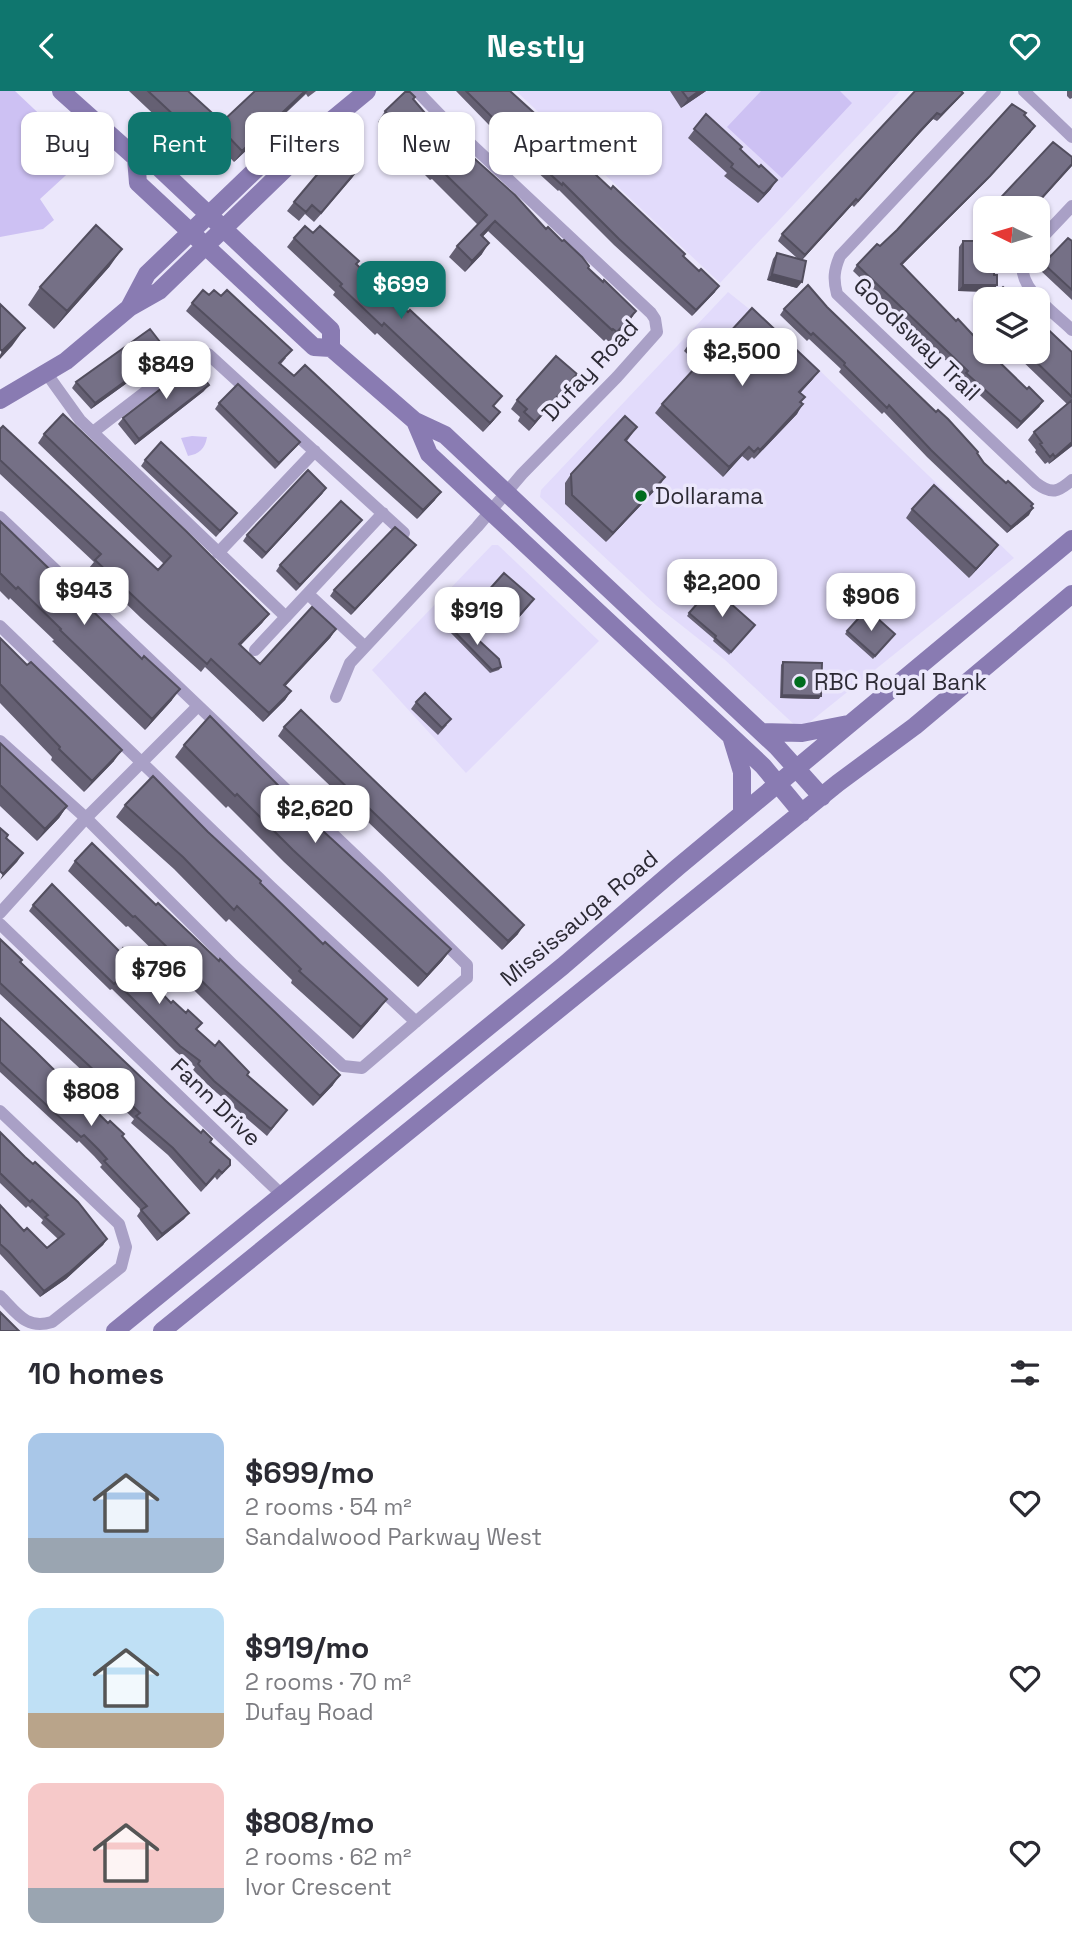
<!DOCTYPE html>
<meta charset="utf-8">
<style>
:root{--surface:#fff;--page:#f7f7f7;--text:#2b2b33;--muted:#7c7c81;--accent:#0f766e}
body{margin:0;font-family:"Space Grotesk",sans-serif;background:var(--page);color:var(--text);height:100vh;display:flex;flex-direction:column;font-size:26px;white-space:nowrap}
*{box-sizing:border-box;margin:0}
p{font-size:23px;color:var(--muted)}
.icon{flex:none;width:38px;height:38px;fill:none;stroke:currentColor;stroke-width:2;stroke-linecap:round;stroke-linejoin:round}
.map{position:relative;height:1240px;overflow:hidden}
.sheet{display:flex;flex-direction:column;background:var(--surface);flex:1}
.sheet>*{flex:none}
.banner{position:absolute;left:21px;top:21px;width:700px;height:63px;display:flex;gap:14px}
.needle{width:46px;rotate:275deg}
.fabs{position:absolute;left:973px;top:105px;display:grid;gap:14px}
.fabs a{display:grid;place-items:center;width:77px;height:77px;border-radius:14px;background:var(--surface);box-shadow:0 2px 5px #0004;font-size:35px}
.price{position:absolute;translate:-50% -60px;padding:0 16px;border-radius:14px;background:#fff;color:#222;font-size:23px;line-height:46px;filter:drop-shadow(0 2px 4px #0008)}
.price::after{content:'';position:absolute;left:50%;top:42px;width:21px;height:16px;margin-left:-10px;background:inherit;clip-path:polygon(0 0,100% 0,50% 100%)}
.price.on{background:var(--accent);color:#fff}
ul{padding:0;list-style:none}
li{display:flex;align-items:center;gap:21px;height:175px;padding:0 28px}
li span{display:grid;place-items:center;flex:none;width:196px;height:140px;border-radius:14px;color:#555}
li>.icon{margin-inline-start:auto}
span .icon{width:84px;height:84px;fill:#fffc;stroke-width:1}
li b{font-size:30px}
h2{display:flex;justify-content:space-between;align-items:center;height:84px;padding:0 28px;font-size:30px}
.pill{padding:0 24px;border-radius:14px;background:var(--surface);box-shadow:0 2px 5px #0004;font-size:24px;line-height:63px}
.pill.on{background:var(--accent);color:#fff}
header{display:flex;justify-content:space-between;align-items:center;height:91px;padding:0 28px;background:var(--accent);color:#fff;font-size:32px;font-weight:700}
.map>svg:first-child{display:block}
</style>
<header><svg class="icon" aria-label="back" viewBox="0 0 24 24"><path d="M15 5l-7 7 7 7"/></svg>Nestly<svg class="icon" aria-label="heart" viewBox="0 0 24 24"><path d="M12 20l-8-8c-3-5 5-10 8-4 3-6 11-1 8 4z"/></svg></header>
<div class="map">
<svg width="1072" height="1240" viewBox="0 0 1072 1240">
<rect width="100%" height="100%" fill="#ebe7fb"/>
<path fill="#e2dbfb" d="M516,0H900L720,192Z
M728,201L787,248L1014,467L800,639L724,568L657,515L540,406L541,399Z
M492,454H498L599,550L466,682L372,579Z"/>
<path fill="#cdc1f3" d="M0,0H15L89,70L77,74L40,108L54,129L43,138L0,146Z
M761,0H840L852,12L782,87L727,36Z
M192,345L207,346C205,358 199,363 188,365L181,347Z"/>
<g fill="none" stroke-linecap="round" stroke-linejoin="round">
<path stroke="#a9a0c6" stroke-width="12" d="M995,0L840,165C834,179 833,188 837,203L1036,392C1052,404 1058,401 1072,389
M1024,0L1072,46
M1038,151L1072,115
M1023,170C1017,198 1054,221 1072,239
M47,283L80,329L286,526
M93,341L191,266L208,263L404,442
M0,426L379,787L467,874V887L362,977L343,975L233,874L86,727L0,650
M218,462L315,360
M308,503L365,556
M0,535L271,796L416,931
M255,559L383,422
M336,606L350,572L477,436L522,383L617,286L657,241L655,228L651,222L442,26L417,0
M0,822L86,727L198,615
M0,833L281,1103
M0,1020L119,1133L126,1156L121,1176L52,1231C26,1239 17,1222 0,1205"/>
<path stroke="#897bb2" stroke-width="18" d="M61,0L136,67L156,74L331,239V257
M136,67L138,92L314,256L331,257L415,330L445,344L777,656L822,706
M129,217L147,183L272,63L287,66
M0,309L66,270L129,217L159,200L287,76V66L367,0
M415,330L429,363L763,675L802,722
M761,641L802,642L848,633
M731,645L742,681V722
M115,1240L563,875L678,776L1072,448
M162,1240L838,692L915,635L1072,503"/>
</g>
<path fill="#656073" d="M129,0H188L222,31L255,0H316L308,6L306,3L234,71L215,51L200,67Z
M456,0H510L541,33L683,166L715,201L692,225L614,154L559,99L558,100L489,37L490,35Z
M670,0H706L681,17Z
M915,0L958,8L937,30L933,28L917,45L854,116L852,114L802,169L797,197L767,189L773,168L777,162L797,167L778,150L782,143Z
M1067,0H1072V7L1070,8L1067,5Z
M413,9L430,28L440,35L546,138L636,220L629,231L609,251L606,248L604,250L488,140L482,146V163L465,181L449,166L457,155L478,134L432,88L430,89L407,66L378,31L385,20Z
M706,23L740,58L771,98L758,112L724,85L727,82L688,47Z
M1024,24L1031,41L985,91L902,174L956,230L1027,298L1043,310L1039,316L1017,338L962,288L963,286L853,180L857,174L880,155Z
M358,78L314,131L305,123L299,130L287,120L294,111Z
M985,124V143L977,135Z
M313,142L357,173L500,321L493,330L483,341L377,242L375,244L333,204L335,201L287,156L294,147Z
M963,150L994,184L993,201L958,200L959,156Z
M1072,150V209L1041,180L1040,177L1050,164Z
M110,175L54,238L28,214L40,196Z
M192,212L286,267L281,273L435,409L417,428L186,220Z
M985,213V230L978,223Z
M827,216L977,362L984,372L1031,415L1029,424L1007,442L927,366L884,321L882,323L839,281L841,278L809,248L807,250L780,224L784,218Z
M690,251L718,254L819,280L812,289L800,302L805,306L801,311L797,323L754,368L752,366L748,370L742,365L723,386L655,322L662,313L699,274L684,260Z
M1013,261H1072V355L1049,373L1048,371L1045,373L1035,361L1036,359L1028,349L1034,341L1067,313Z
M163,266L91,318L72,297L76,291Z
M570,292L529,340L518,330L520,326L511,318L517,309Z
M204,300L135,354L118,333L123,327Z
M219,312L300,351L295,357L275,378L215,318Z
M637,336L627,350L665,386L659,395L606,451L565,413V392L571,383Z
M0,338L158,479L164,473L38,352L44,343L269,523L262,532L240,555L260,573L336,538L330,547L285,595L291,600L285,609L263,631L205,576L201,581L141,527L89,477L94,471L0,383Z
M145,369L237,422L216,446L141,375Z
M326,397L322,403L262,468L243,450L247,444Z
M912,418L998,454L991,463L969,487L906,427Z
M0,430L172,609L145,639L52,550L54,549L10,507L9,509L0,500Z
M357,435L296,500L276,480L280,474Z
M411,460L351,524L330,505L334,499Z
M487,501L534,508L527,517L510,537L481,510Z
M689,522L755,534L729,564L713,550L714,548L687,525Z
M455,533L501,576L499,579L490,582L449,540Z
M847,540L895,543L873,568L845,543Z
M0,547L114,670L84,701L51,669L52,666L0,612Z
M783,571L819,608L780,607L781,574Z
M416,611L447,634L438,644L411,618Z
M284,636L518,843L502,859L278,645Z
M0,652L67,715L59,727L37,750L0,715Z
M184,654L323,740L451,858L442,870L418,896L284,771L228,715L226,717L175,666Z
M125,714L260,792L378,920L353,948L291,892L292,889L229,828L226,831L174,778L116,726Z
M75,770L333,994L313,1015L128,835L126,836L68,780Z
M33,814L120,861L134,873L197,939L287,1019L267,1045L210,996L193,979L195,976L176,961L112,898L110,899L29,820Z
M0,848L21,871L166,1010L211,1051L225,1080L217,1089L215,1086L201,1101L168,1064L131,1032L134,1028L0,903Z
M0,927L122,1045L189,1122L184,1128L157,1150L137,1125L141,1119L100,1076L102,1074L94,1065L79,1050L77,1052L0,981Z
M0,1041L107,1148L103,1154L66,1188L40,1206L0,1163V1114L24,1140L47,1157L58,1148L41,1132L43,1129L28,1115L26,1117L0,1092Z"/>
<path fill="#524e5e" d="M305,0H308L234,71L242,60Z
M699,0H706L681,17L688,8Z
M963,2L958,8L937,30L941,24Z
M937,22L933,28L917,45L854,116L921,39Z
M1035,35L985,91L897,179L901,173Z
M223,40L215,51L200,67L208,56Z
M1072,73V75L1034,117L1038,111Z
M358,78L352,87L314,131L321,122Z
M777,89L771,98L758,112L764,103Z
M856,108L852,114L800,171L805,164Z
M495,130L488,140L474,155L481,144Z
M489,152L482,163L465,181L472,170Z
M122,158L110,175L54,238L67,220Z
M772,183L802,191L797,197L767,189Z
M963,194H997L993,201L958,200Z
M719,195L715,201L692,225L696,219Z
M636,220L629,231L609,251L617,241Z
M25,237L12,255L0,268V264L2,260Z
M167,260L163,266L91,318L95,312Z
M819,280L812,289L793,310L799,301Z
M577,283L570,292L529,340L535,331Z
M209,294L204,300L135,354L139,348Z
M1043,310L1039,316L1017,338L1021,331Z
M803,313L797,323L754,368L760,359Z
M500,321L493,330L483,341L490,332Z
M300,351L295,357L275,378L279,372Z
M1072,351V355L1049,373L1055,366Z
M749,356L742,365L723,386L729,376Z
M665,386L659,395L606,451L613,442Z
M326,397L322,403L262,468L266,462Z
M441,401L435,409L417,428L423,419Z
M1033,417L1029,424L1007,442L1011,436Z
M362,429L357,435L296,500L300,494Z
M416,454L411,460L351,524L355,518Z
M998,454L991,463L969,487L976,478Z
M534,508L527,517L510,537L517,527Z
M269,523L262,532L233,562L239,553Z
M336,538L330,547L278,603L284,594Z
M180,598L172,609L145,639L152,628Z
M291,600L285,609L263,631L269,622Z
M782,604L821,605L819,608L780,607Z
M122,659L114,670L84,701L92,690Z
M67,715L59,727L37,750L45,738Z
M23,762L17,771L0,789L3,783Z
M524,834L518,843L502,859L508,850Z
M451,858L442,870L418,896L427,884Z
M387,908L378,920L353,948L361,936Z
M340,984L333,994L313,1015L320,1005Z
M189,1122L184,1128L157,1150L162,1143Z
M107,1148L103,1154L66,1188L40,1206L44,1200Z"/>
<path fill="#757086" stroke="#524e5e" stroke-width="2" d="M148,0H188L222,31L255,0H305L242,60L223,40L208,56Z
M466,0H510L543,30L541,33L556,47L558,45L567,52L597,81L595,83L611,98L613,95L685,163L683,165L699,180L701,178L719,195L696,219L619,148L563,92L562,94L493,31L495,29Z
M682,0H699L688,8Z
M915,0H961L963,2L941,24L937,22L921,39L858,110L856,108L805,164L782,143Z
M405,1H410L415,6L413,8L430,28L432,26L440,35L442,34L459,51L457,52L515,104L546,138L548,136L562,150L564,149L582,166L589,175L588,177L603,191L604,189L636,220L617,241L613,238L612,239L495,130L481,144L489,152L472,170L457,155L487,124L439,77L438,79L414,55L385,20Z
M1012,13L1026,22L1024,24L1035,35L990,85L901,173L956,230L958,228L985,257V261H989L1027,298L1029,296L1043,310L1021,331L966,282L968,280L857,174L877,153L880,155L897,139Z
M706,23L742,56L740,58L759,76L761,74L777,89L764,103L731,76L733,73L694,38Z
M1053,51L1072,66V73L1038,111L1042,114L1038,119V117H991Z
M337,60L358,78L321,122L312,114L306,121L294,111Z
M985,124V133L981,129Z
M96,134L122,158L67,220L40,196Z
M305,135L313,142L320,135L359,170L356,173L408,221L410,219L502,305L493,315L500,321L490,332L384,232L382,235L340,195L342,193L294,147Z
M1068,147L1072,150V199L1045,174V171Z
M963,150H985V170H994V184H997V194H963Z
M777,162L806,170L802,191L772,183Z
M808,194L827,216L936,321L938,319L948,328L978,361L977,362L984,372L1006,392L1008,390L1033,413L1031,415L1033,417L1011,436L931,359L889,314L887,317L844,274L845,272L813,242L811,244L784,218Z
M1003,196L1016,208H990Z
M203,199L209,204L214,199L221,205L227,199L292,259L279,272L294,285L305,274L441,401L423,419L192,212Z
M0,213L25,237L2,260L0,258Z
M752,217L819,280L799,301L805,306L800,311L803,313L760,359L758,357L754,361L749,356L729,376L662,313L706,265L690,251L702,239L718,254Z
M1038,229L1072,261V306L1026,261H1038Z
M150,238L167,260L95,312L76,291Z
M556,265L577,283L535,331L524,321L527,318L517,309Z
M193,273L209,294L139,348L123,327Z
M238,293L300,351L279,372L219,312Z
M1072,309V351L1055,366L1053,363L1050,366L1040,353L1042,352L1034,341Z
M63,323L186,440L269,523L239,553L260,573L312,516L336,538L284,594L291,600L269,622L211,568L207,573L147,518L95,469L101,463L0,369V338L3,335L158,479L171,465L44,343Z
M625,325L637,336L625,349L665,386L613,442L572,404L571,383Z
M161,351L237,422L220,440L145,369Z
M308,379L326,397L266,462L247,444Z
M934,394L998,454L976,478L912,418Z
M341,410L362,429L300,494L280,474Z
M0,430L142,568L144,565L180,598L152,628L60,539L61,538L18,496L16,498L0,482Z
M395,436L416,454L355,518L334,499Z
M504,482L534,508L517,527L487,501Z
M712,496L755,534L731,561L715,547L716,545L689,522Z
M867,518L895,543L875,565L847,540Z
M460,532L499,568L501,576L492,579L451,537L455,533Z
M0,547L27,574L31,571L122,659L92,690L59,658L60,656L0,593Z
M783,571L822,572L821,605L782,604Z
M425,602L451,628L442,637L416,611Z
M301,619L524,834L508,850L284,636Z
M210,625L323,740L451,858L427,884L293,759L237,703L235,705L184,654Z
M0,652L67,715L45,738L0,694Z
M153,685L208,741L261,790L260,792L323,853L325,851L387,908L361,936L299,880L301,878L237,815L234,819L183,766L125,714Z
M0,737L8,744L6,747L23,762L3,783L0,780Z
M92,752L156,814L158,812L219,870L220,868L340,984L320,1005L135,825L133,826L75,770Z
M52,793L120,861L123,857L136,870L134,873L158,893L156,896L171,912L173,910L186,922L188,919L202,932L196,938L215,955L219,950L249,981L247,984L287,1019L271,1038L214,990L198,973L200,970L180,955L116,891L114,893L33,814Z
M0,848L22,869L20,871L166,1010L201,1042L203,1039L212,1048L210,1051L230,1069V1074L222,1082L219,1079L206,1094L173,1057L136,1025L140,1022L0,892Z
M0,927L35,960L108,1032L110,1030L124,1043L122,1045L189,1122L162,1143L141,1119L147,1115L104,1070L107,1068L99,1059L84,1044L81,1046L0,971Z
M0,1041L25,1066L33,1073L35,1071L78,1111L107,1148L70,1181L44,1200L9,1161L0,1153V1114L24,1140L27,1137L47,1157L64,1143L45,1126L48,1124L32,1109L30,1111L0,1082Z
M0,1221L19,1240H0Z"/>
<g fill="#006d1e" stroke="#ebe7fb" stroke-width="2.5">
<circle cx="641" cy="405" r="7"/>
<circle cx="800" cy="591" r="7"/>
</g>
<g text-anchor="middle" stroke-width="7" stroke-linejoin="round" paint-order="stroke">
<g font-size="23" fill="#2c2a34" stroke="#ebe7fb">
<text transform="translate(917 248) rotate(44)" y="8">Goodsway Trail</text>
<text transform="translate(590 279) rotate(-47)" y="8">Dufay Road</text>
<text transform="translate(579 827) rotate(-40)" y="8">Mississauga Road</text>
<text transform="translate(216 1011) rotate(44)" y="8">Fann Drive</text>
</g>
<g font-size="23" fill="#2c2a34" stroke="#ebe7fb" text-anchor="start">
<text x="655" y="413">Dollarama</text>
<text x="814" y="599">RBC Royal Bank</text>
</g>
</g>
</svg>
<div class="fabs">
<a><svg class="needle" viewBox="-14 -14 28 28"><path d="M0-13l5 13h-10z" fill="#e53935"/><path d="M0 13l5-13h-10z" fill="#7c7c81"/></svg></a>
<a><svg class="icon" aria-label="layers" viewBox="0 0 24 24"><path d="M12 4l9 5-9 5-9-5zM3 14l9 5 9-5"/></svg></a>
</div>
<b class="price on" style="left:401px;top:230px">$699</b>
<b class="price" style="left:742px;top:297px">$2,500</b>
<b class="price" style="left:166px;top:310px">$849</b>
<b class="price" style="left:722px;top:528px">$2,200</b>
<b class="price" style="left:84px;top:536px">$943</b>
<b class="price" style="left:871px;top:542px">$906</b>
<b class="price" style="left:477px;top:556px">$919</b>
<b class="price" style="left:315px;top:754px">$2,620</b>
<b class="price" style="left:159px;top:915px">$796</b>
<b class="price" style="left:91px;top:1037px">$808</b>
<div class="banner">
<a class="pill">Buy</a>
<a class="pill on">Rent</a>
<a class="pill">Filters</a>
<a class="pill">New</a>
<a class="pill">Apartment</a>
</div>
</div>
<section class="sheet">
<h2>10 homes<svg class="icon" aria-label="filters" viewBox="0 0 24 24"><path d="M4 7h16M4 17h16"/><circle cx="9" cy="7" r="2"/><circle cx="15" cy="17" r="2"/></svg></h2>
<ul>
<li><span style="background:linear-gradient(#a9c7e8 75%,#9aa5b1 0)"><svg class="icon" aria-label="home" viewBox="0 0 24 24"><path d="M3 11l9-7 9 7M6 9v11h12V9"/></svg></span><div><b>$699/mo</b><p>2 rooms · 54 m²</p><p>Sandalwood Parkway West</p></div><svg class="icon" aria-label="heart" viewBox="0 0 24 24"><path d="M12 20l-8-8c-3-5 5-10 8-4 3-6 11-1 8 4z"/></svg></li>
<li><span style="background:linear-gradient(#bfe0f5 75%,#b9a48a 0)"><svg class="icon" aria-label="home" viewBox="0 0 24 24"><path d="M3 11l9-7 9 7M6 9v11h12V9"/></svg></span><div><b>$919/mo</b><p>2 rooms · 70 m²</p><p>Dufay Road</p></div><svg class="icon" aria-label="heart" viewBox="0 0 24 24"><path d="M12 20l-8-8c-3-5 5-10 8-4 3-6 11-1 8 4z"/></svg></li>
<li><span style="background:linear-gradient(#f6c9c9 75%,#9aa5b1 0)"><svg class="icon" aria-label="home" viewBox="0 0 24 24"><path d="M3 11l9-7 9 7M6 9v11h12V9"/></svg></span><div><b>$808/mo</b><p>2 rooms · 62 m²</p><p>Ivor Crescent</p></div><svg class="icon" aria-label="heart" viewBox="0 0 24 24"><path d="M12 20l-8-8c-3-5 5-10 8-4 3-6 11-1 8 4z"/></svg></li>
</ul>
</section>
